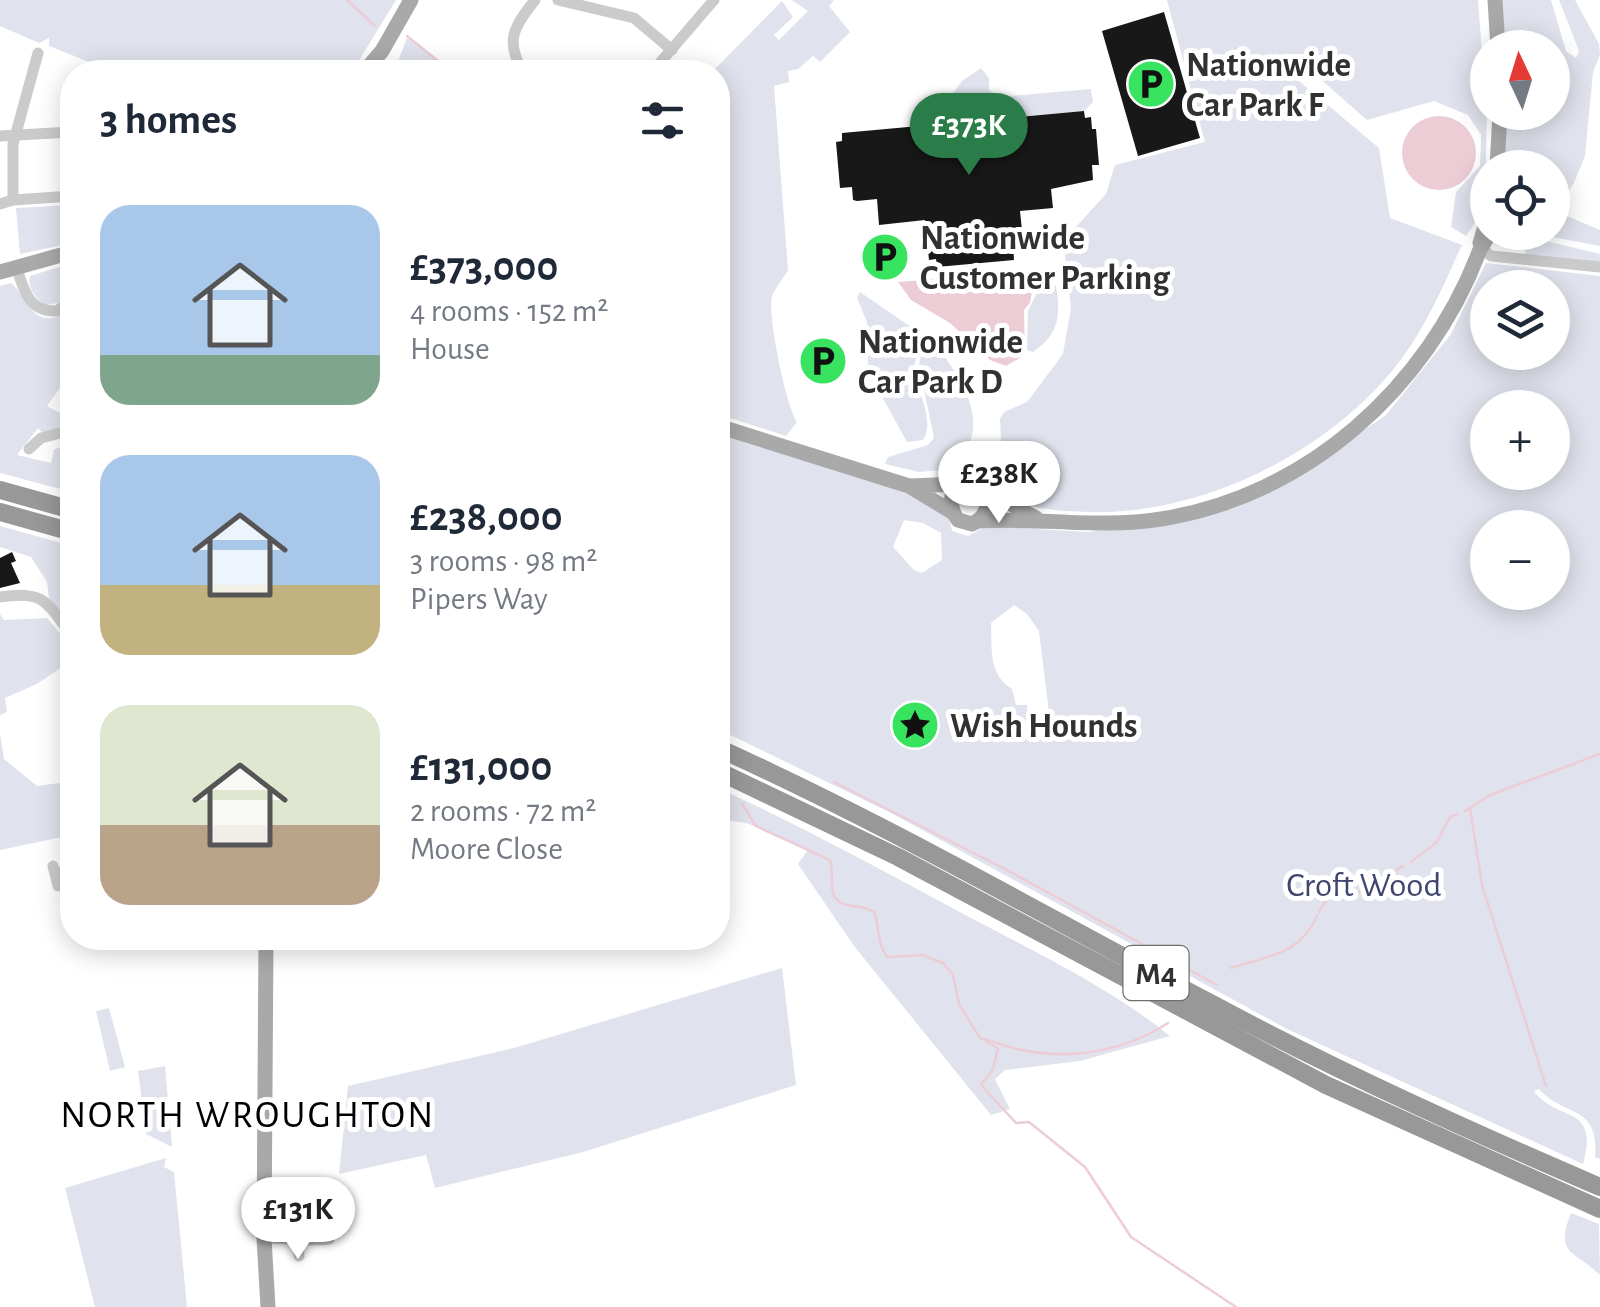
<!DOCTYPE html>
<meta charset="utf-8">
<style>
:root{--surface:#fff;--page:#f6f6f7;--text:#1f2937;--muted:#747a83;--accent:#2a7d49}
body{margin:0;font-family:"Alegreya Sans",sans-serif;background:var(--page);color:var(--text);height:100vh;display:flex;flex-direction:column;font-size:38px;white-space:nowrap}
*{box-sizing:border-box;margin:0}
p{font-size:32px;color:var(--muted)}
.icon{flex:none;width:55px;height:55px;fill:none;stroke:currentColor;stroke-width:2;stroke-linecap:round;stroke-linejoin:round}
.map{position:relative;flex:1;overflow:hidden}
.details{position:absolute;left:60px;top:60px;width:670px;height:890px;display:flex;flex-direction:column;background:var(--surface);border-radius:40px;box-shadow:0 5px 25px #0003}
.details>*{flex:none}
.needle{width:65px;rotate:356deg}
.controls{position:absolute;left:1470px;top:30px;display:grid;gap:20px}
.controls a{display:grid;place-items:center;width:100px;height:100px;border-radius:50%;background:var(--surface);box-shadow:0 5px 25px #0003;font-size:50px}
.price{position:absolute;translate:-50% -85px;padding:0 22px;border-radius:35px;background:#fff;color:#222;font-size:32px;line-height:65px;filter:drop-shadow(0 2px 5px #0008)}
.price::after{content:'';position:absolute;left:50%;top:60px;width:30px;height:22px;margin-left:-15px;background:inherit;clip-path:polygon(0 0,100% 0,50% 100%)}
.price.active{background:var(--accent);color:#fff}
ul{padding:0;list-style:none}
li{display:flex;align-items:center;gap:30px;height:250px;padding:0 40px}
li span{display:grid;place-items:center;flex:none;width:280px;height:200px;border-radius:30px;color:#555}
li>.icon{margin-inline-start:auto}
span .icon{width:120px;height:120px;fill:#fffc;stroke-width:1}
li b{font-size:42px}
h2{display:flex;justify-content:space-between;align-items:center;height:120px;padding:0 40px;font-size:42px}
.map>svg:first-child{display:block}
</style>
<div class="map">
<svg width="1600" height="1307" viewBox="0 0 1600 1307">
<rect width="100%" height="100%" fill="#fff"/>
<path fill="#e0e3ed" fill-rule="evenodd" d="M0,0H396L352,72H114L49,46V38L39,43L0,26Z
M792,0H834L829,6L850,32L820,62L813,56L798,69L788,71L789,82L774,86L788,270C784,278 774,289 772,297C767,315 786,405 797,422L786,436L718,414V72H712L782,1L793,17L774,35L779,40L808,11Z
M1167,0H1478L1485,90L1482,102L1487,105L1486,160L1474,224L1466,236L1451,227L1456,192L1480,166L1481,135L1468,115L1434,101L1367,120L1295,57L1286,70L1379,148L1390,218L1462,245C1445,282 1429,320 1405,354C1337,449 1204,516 1088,512C1062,511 1018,511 1003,486L1000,419L1004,412L1027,402L1063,354L1071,308L1065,256L1074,229L1106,194L1115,165L1205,142Z
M1501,0H1551L1566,51L1576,58L1579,51L1559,0H1575L1599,44L1600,55L1593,72L1585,156L1574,183L1559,204L1562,214L1600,230V246L1530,233L1552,232V168L1505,167V113L1552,112V48L1503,47Z
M407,38L456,72H394Z
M981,68L989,78V90L999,97L1091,89L1093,102L1084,111L923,125L912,120L913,114L949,99L962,81Z
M72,205V243L20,254L16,208Z
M1521,240H1542L1600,254V262L1526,255Z
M72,263V292L58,303L44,305C35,297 27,288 30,276Z
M1486,263L1600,276V1159L1595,1157C1600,1104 1563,1117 1539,1089L1534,1091C1557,1123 1600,1103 1583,1164L1287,1029L893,814L718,729V434C796,456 881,472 949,517L952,531L968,536L987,526L1088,532L1188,521L1288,482L1386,415L1451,334ZM1488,288H1552V352H1488ZM1488,408H1552V472H1488ZM904,520L923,523L941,533L942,560L922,573L914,570L893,547ZM1488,528H1552V592H1488ZM1014,605L1027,614L1039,631L1049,713L1028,715L1027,705H1016L1012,689C988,674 992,648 991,623Z
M11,283C31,300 34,336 72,308V371L47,406L58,412L72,413V429L44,434L38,428L17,455L51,463L54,450L72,441V492L0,473V286Z
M1041,284L1056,286C1061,315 1059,335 1033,352L1027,350L1028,311Z
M860,292L930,340C891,365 942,411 923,440L907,442L868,371L867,322L857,298Z
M927,349L943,354C970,393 990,429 953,469L919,472L885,464L888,457L928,445L934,438L919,365L921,354Z
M0,526L72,546V626L49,598L47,582L31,557L0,547Z
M0,614L4,620L47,618L72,648V660L37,684L5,698L7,712L0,715Z
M0,733L4,759L37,786L67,782L72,790V835L0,850Z
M718,788C804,827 887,873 971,918C1039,954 1110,988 1170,1036L1080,1061L1005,1070L995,1079L1010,1109L991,1115L854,946L798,864L808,850L747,823L718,819Z
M782,968L796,1085L583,1152L435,1188L426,1155L339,1174L348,1086L514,1048Z
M109,1008L125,1067L110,1071L96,1011Z
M165,1066L172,1147L146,1134L138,1071Z
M166,1158L164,1167L174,1172L187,1307H95L65,1188Z
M1571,1213L1599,1224L1600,1275C1575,1250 1554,1256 1571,1213Z"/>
<path fill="#eccdd6" d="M1402 153a37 37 0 1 1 74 0a37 37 0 1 1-74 0Z
M1036,271L1030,303L1024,310L1025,355L1006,366L990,360L950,323L911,300L898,282Z"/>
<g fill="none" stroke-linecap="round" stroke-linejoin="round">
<path stroke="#eccdd6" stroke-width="2.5" d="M347,0L375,26
M407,36L452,72
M718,712L725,716L727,732
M834,782L1005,869L1217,985
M742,804L756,826L830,860C834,871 830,882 833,893C839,912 863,902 875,913L881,946L887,957L923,955L943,963L953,975L959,1004L980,1038C993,1041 1004,1046 1017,1049C1069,1061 1123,1052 1168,1023
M1470,808L1482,885L1546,1086
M1465,811L1490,795L1600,754
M1411,862L1437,842L1450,817L1458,814
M1319,912L1332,891L1363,892L1403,866
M1231,968C1267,956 1300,955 1317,916
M986,1042L998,1048L993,1069L981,1085L1016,1123L1029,1122L1085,1167L1131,1237L1236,1307"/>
</g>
<path fill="#181818" d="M1164,12L1200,138L1138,156L1102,31Z
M1084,111L1085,118L1091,117L1092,129H1096L1099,165H1092L1093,180L1051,189L1053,208L1020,211L1023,240L1013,241L1014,260L937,267L936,259L929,260L925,220L879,225L877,199L857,201L853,200L852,187L840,188L836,142L842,141V133Z
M12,552L16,561L11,563L20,583L0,588V558Z"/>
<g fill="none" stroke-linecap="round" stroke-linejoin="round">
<path stroke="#cbcbcb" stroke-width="11" d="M558,0L634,18L672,50
M523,72C505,41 513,28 535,0
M652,72L714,0
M0,136L72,132
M13,200L72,196
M0,204L13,200V144L38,53
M1481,247L1491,256L1600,267
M16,266C24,290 28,312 57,311L72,300
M29,449L41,438L72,430
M0,597C45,590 47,603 72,636
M53,866L58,886
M55,874L72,869
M111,941L126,938
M292,1237L294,1215
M264,1238C287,1237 305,1242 329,1239
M298,1241L299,1256"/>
<path stroke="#a9a9a9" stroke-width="15" d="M1495,0L1498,48
M364,72L382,51L411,0
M1497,168L1500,112
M1480,243L1488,217
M0,272L72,252
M718,426L909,486L952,512
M909,486L961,484
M984,489C991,503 986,518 972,524L958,520C948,507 948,482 970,482C976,482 1024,512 1036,518
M978,521C1039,517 1100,529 1161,519C1307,496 1427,388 1479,252C1482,244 1487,241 1489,232
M266,938L264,1238L268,1307"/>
<path stroke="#989898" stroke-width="18" d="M0,490L72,510
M0,512L72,532
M718,748C889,825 1050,919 1216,1006C1341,1073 1470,1131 1600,1187
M718,771L898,857L1326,1085L1600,1209"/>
</g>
<defs>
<g id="parking-disc" transform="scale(2.5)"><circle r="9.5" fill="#38e360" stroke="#fff"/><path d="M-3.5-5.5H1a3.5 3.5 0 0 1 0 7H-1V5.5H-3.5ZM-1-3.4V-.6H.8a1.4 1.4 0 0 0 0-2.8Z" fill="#111"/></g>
<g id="sight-disc" transform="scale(2.5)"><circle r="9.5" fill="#38e360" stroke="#fff"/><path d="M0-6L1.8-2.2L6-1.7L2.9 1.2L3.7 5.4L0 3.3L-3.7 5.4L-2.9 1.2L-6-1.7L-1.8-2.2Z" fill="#111"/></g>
</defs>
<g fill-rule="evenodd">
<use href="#parking-disc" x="1151" y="84"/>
<use href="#parking-disc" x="885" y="257"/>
<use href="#parking-disc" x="823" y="361"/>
<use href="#sight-disc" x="915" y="725"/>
</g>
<g text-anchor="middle" stroke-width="10" stroke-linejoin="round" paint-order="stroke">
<rect fill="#fff" stroke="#6f6f6f" stroke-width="2.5" x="1123.5" y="946" width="65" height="54" rx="8"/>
<g font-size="32" font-weight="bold" fill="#313131">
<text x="1156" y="984">M4</text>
</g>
<g font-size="35" font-weight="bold" fill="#313131" stroke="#fff" text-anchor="start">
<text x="1186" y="76">Nationwide<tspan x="1186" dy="40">Car Park F</tspan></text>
<text x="920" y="249">Nationwide<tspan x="920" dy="40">Customer Parking</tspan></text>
<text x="858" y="353">Nationwide<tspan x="858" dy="40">Car Park D</tspan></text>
<text x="950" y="737">Wish Hounds</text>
</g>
<g font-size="35" fill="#3e466d" stroke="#fff">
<text x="1364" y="896">Croft Wood</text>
</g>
<g font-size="38" letter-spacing="2.5" fill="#000" stroke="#fff">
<text x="248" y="1127">NORTH WROUGHTON</text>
</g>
</g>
</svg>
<div class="controls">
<a><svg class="needle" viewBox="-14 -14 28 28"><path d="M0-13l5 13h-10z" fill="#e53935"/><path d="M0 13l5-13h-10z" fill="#747a83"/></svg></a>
<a><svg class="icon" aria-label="locate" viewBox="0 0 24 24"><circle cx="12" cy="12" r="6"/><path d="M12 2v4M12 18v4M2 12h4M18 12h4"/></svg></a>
<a><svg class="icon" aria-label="layers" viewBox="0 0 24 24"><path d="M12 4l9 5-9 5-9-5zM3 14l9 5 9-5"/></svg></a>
<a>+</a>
<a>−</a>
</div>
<b class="price active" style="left:969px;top:178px">£373K</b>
<b class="price" style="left:999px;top:526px">£238K</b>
<b class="price" style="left:298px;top:1262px">£131K</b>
<section class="details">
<h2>3 homes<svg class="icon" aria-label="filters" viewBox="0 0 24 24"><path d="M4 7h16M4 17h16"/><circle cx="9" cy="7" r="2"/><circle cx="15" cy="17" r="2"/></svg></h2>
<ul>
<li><span style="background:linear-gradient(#a9c7e8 75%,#7fa58c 0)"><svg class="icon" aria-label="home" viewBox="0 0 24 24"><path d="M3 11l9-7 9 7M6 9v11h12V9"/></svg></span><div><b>£373,000</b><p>4 rooms · 152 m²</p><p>House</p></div></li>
<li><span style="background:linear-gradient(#a9c7e8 65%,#c2b280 0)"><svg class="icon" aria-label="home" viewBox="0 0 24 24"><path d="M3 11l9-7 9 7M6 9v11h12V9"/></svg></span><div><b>£238,000</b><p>3 rooms · 98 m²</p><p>Pipers Way</p></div></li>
<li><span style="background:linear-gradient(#dfe7d0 60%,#b9a48a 0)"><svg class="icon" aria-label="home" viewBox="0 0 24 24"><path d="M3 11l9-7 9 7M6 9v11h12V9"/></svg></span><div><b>£131,000</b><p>2 rooms · 72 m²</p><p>Moore Close</p></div></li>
</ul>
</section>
</div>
